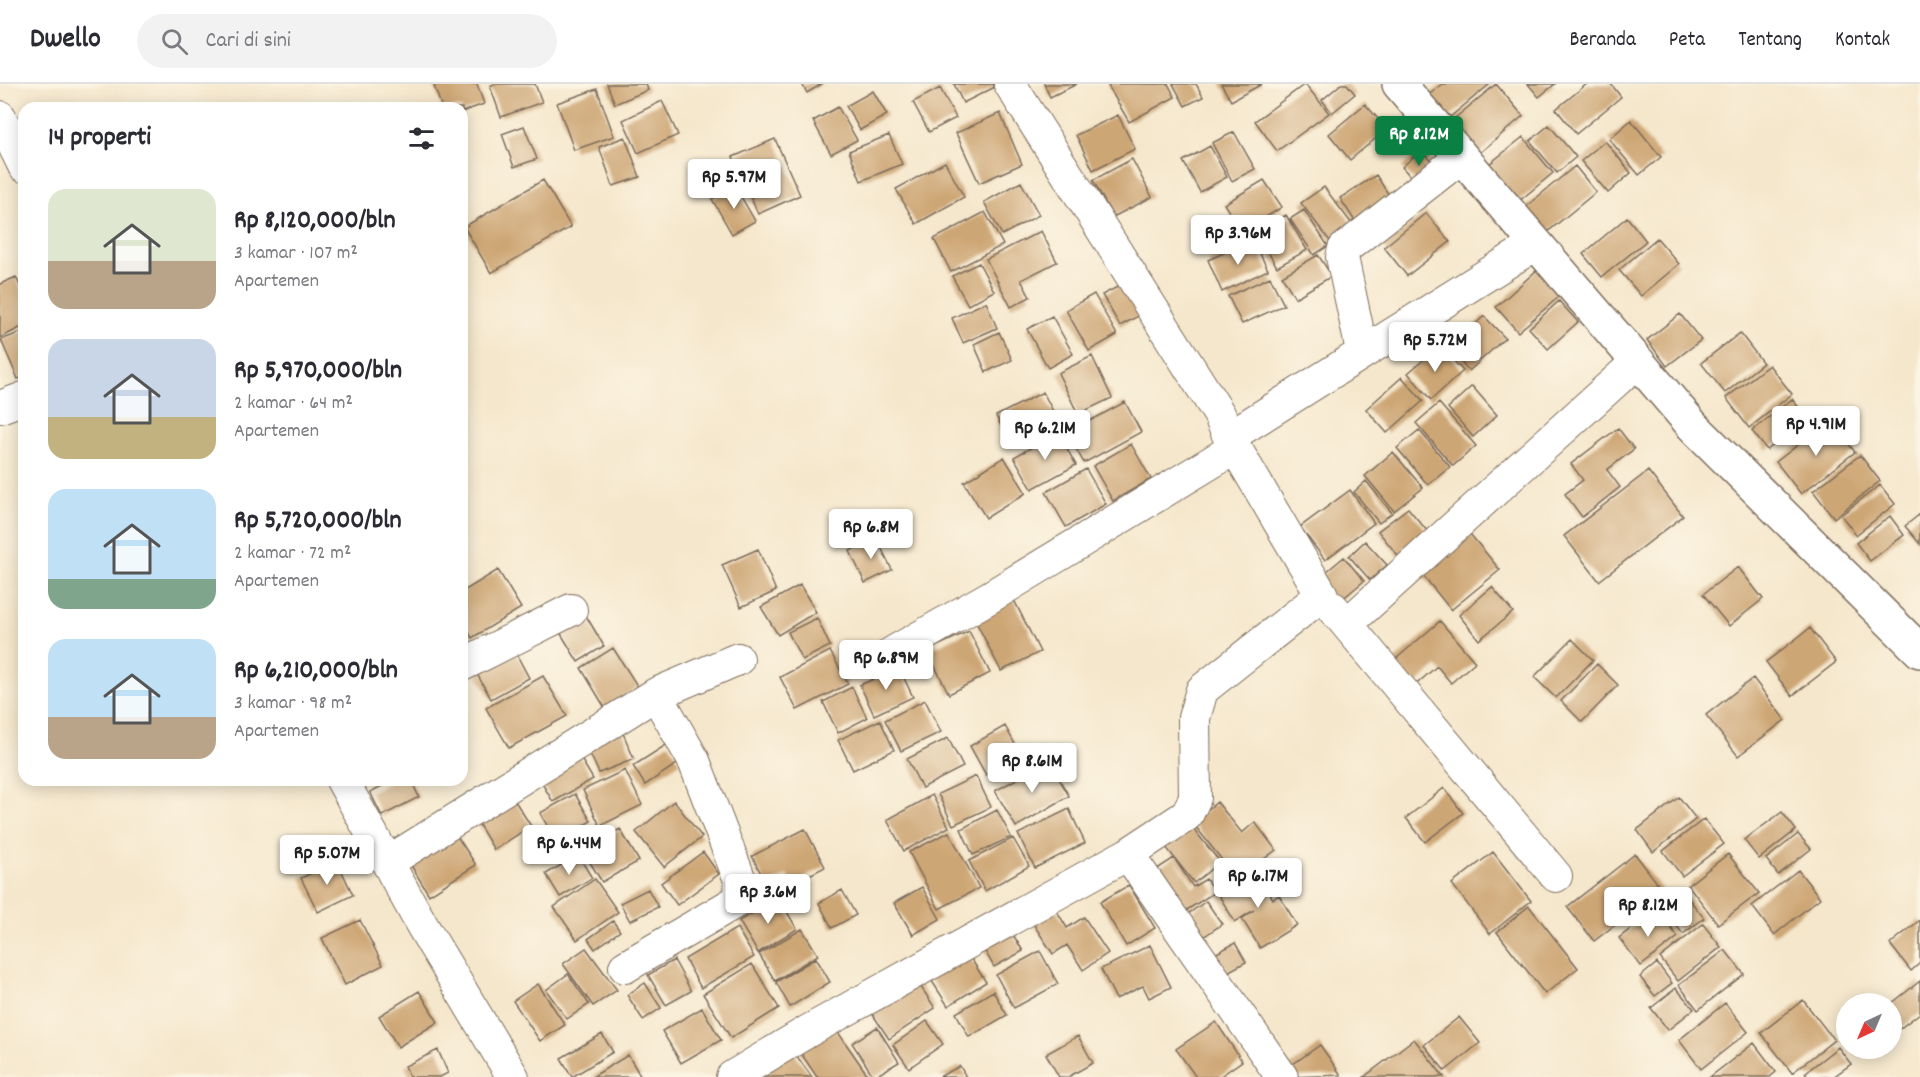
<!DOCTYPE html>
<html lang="id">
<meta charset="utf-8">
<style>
:root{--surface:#fff;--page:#f2f2f3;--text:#2b2b33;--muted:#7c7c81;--line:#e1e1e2;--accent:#0b8043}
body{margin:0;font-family:Dekko,sans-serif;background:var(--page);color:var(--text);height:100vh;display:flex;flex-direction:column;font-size:22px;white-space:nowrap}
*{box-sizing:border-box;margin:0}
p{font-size:20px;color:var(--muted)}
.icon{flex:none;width:33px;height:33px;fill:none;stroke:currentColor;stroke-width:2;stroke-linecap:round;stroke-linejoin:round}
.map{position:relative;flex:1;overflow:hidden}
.drawer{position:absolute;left:18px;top:18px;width:450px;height:684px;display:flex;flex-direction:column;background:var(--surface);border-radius:18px;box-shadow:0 3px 15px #0003}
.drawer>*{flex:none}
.needle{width:39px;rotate:224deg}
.buttons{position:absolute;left:1836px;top:909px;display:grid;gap:12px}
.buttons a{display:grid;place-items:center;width:66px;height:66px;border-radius:50%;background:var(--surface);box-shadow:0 3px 15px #0003;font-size:30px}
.price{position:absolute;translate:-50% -51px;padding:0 14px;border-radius:6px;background:#fff;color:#222;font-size:20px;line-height:39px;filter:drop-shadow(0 2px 3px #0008)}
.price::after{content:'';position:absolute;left:50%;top:36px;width:18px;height:14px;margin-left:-9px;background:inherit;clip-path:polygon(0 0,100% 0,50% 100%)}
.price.active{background:var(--accent);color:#fff}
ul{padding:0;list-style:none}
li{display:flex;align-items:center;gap:18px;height:150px;padding:0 30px}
li span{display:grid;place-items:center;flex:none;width:168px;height:120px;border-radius:18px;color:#555}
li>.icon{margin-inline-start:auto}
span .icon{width:72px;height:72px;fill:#fffc;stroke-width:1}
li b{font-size:26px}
h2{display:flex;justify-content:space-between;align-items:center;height:72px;padding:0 30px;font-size:26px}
header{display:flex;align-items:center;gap:36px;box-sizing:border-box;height:84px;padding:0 30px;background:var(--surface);border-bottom:2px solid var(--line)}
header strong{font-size:28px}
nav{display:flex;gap:33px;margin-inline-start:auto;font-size:21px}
.search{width:420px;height:54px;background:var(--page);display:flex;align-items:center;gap:15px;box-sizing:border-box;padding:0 21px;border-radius:33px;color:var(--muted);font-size:22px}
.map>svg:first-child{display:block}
</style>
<header>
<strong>Dwello</strong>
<div class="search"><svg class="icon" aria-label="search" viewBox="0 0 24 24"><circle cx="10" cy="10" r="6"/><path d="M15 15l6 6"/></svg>Cari di sini</div>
<nav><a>Beranda</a><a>Peta</a><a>Tentang</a><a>Kontak</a></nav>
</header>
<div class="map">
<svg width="1920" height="993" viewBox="0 0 1920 993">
<rect width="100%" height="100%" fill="#fcf5e5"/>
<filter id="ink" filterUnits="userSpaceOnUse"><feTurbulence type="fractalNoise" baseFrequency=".0167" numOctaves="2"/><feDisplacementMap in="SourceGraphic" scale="12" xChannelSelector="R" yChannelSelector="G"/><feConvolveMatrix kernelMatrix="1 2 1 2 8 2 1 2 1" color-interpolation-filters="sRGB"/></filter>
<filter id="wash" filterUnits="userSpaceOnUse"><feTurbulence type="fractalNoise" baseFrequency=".008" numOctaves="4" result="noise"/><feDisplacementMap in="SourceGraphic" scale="24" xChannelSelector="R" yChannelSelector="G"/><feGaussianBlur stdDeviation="1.35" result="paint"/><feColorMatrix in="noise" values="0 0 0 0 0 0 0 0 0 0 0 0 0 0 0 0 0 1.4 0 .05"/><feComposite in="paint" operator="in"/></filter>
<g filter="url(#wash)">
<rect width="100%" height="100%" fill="#f5e7cc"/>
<g id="blocks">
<path fill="#cda675" d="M439,0H477L484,20L462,28V24H442L434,2Z
M494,0H535L542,18L501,33L490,2Z
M607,0H646L648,6L615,20Z
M802,0H822L807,9Z
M954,0H1001L963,19Z
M1044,0H1077L1050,13Z
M1107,0H1168L1175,13L1129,38Z
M1173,0H1196L1203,13L1185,22Z
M1221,0H1262L1231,17Z
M1305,0L1329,29L1277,67L1255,37Z
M1341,0H1347L1355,10L1332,29L1322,16Z
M1442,0H1490L1450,33L1430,10Z
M1496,0L1523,32L1476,72L1449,39Z
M1528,0H1555L1539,13Z
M1587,0H1611L1621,13L1576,50L1556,25Z
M940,4L956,34L929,48L913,18Z
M597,5L614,52L574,66L557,19Z
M873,7L887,31L860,46L846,22Z
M662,17L678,51L638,69L623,36Z
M1365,20L1387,45L1350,76L1329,50Z
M838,23L857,56L831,70L813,37Z
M1000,29L1022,80L979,99L956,49Z
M1118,31L1135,65L1093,86L1076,51Z
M1631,36L1661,73L1639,91L1609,55Z
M1549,41L1576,73L1557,89L1530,57Z
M524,42L537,75L514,83L502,50Z
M1234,48L1255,85L1232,97L1212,59Z
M889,51L902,80L861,97L849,67Z
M625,53L640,93L613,102L599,63Z
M1523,53L1553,89L1518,118L1488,81Z
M775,55L800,111L758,130L733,73Z
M1605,57L1631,89L1608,109L1581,77Z
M1210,62L1227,93L1200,108L1183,77Z
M1421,66L1437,83L1418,101L1402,83Z
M1132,75L1152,113L1113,133L1093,96Z
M945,78L964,113L916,140L896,105Z
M1575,82L1596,108L1545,150L1524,124Z
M1376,91L1394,119L1358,142L1340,114Z
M543,96L571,143L491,189L464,143Z
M1264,96L1282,123L1242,148L1224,120Z
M1021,98L1039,131L1002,151L984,118Z
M735,102L755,137L732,150L712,115Z
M1324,103L1358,148L1336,165L1301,119Z
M1304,126L1328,162L1314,171L1290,135Z
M985,128L1003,161L951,188L934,155Z
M1426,129L1450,158L1407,192L1384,163Z
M1286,131L1307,166L1277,183L1256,148Z
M1627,133L1646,157L1602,193L1583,170Z
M1041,147L1057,178L1021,196L1030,213L1011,223L986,175Z
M1657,154L1679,180L1641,212L1619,186Z
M1253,156L1268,186L1222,208L1208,176Z
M1318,171L1332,192L1295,214L1282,192Z
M979,179L994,207L968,221L952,192Z
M1538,185L1561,211L1518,248L1496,223Z
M16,193L24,210V242L0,254V200Z
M1270,193L1284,221L1242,240L1228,212Z
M1123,200L1140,231L1120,242L1102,211Z
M1094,210L1117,251L1089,267L1066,226Z
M1559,217L1578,238L1548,265L1529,244Z
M986,218L997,244L963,259L952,234Z
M1680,230L1701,256L1667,282L1647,256Z
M1052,232L1073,270L1048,284L1027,245Z
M1484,232L1505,254L1469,287L1449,265Z
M24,247V293L18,295L1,256Z
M999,248L1012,276L986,288L974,260Z
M1740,249L1763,279L1725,309L1701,279Z
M1440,262L1463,287L1431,316L1408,289Z
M1092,272L1112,314L1078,330L1058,289Z
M1769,281L1792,310L1749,344L1726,314Z
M1402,293L1423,317L1387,349L1366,325Z
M1472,302L1497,331L1473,353L1448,324Z
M1043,308L1059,339L1012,363L996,332Z
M1792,315L1808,335L1767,366L1752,347Z
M1125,318L1141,348L1084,379L1067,349Z
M1439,319L1476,362L1453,382L1416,339Z
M1830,336L1855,368L1801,410L1776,378Z
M1618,344L1634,365L1607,386L1620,403L1582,433L1565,410L1583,396L1571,380Z
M1419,346L1450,383L1428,401L1397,364Z
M1058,349L1076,381L1032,405L1014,373Z
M1131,360L1151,395L1113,417L1093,382Z
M1393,368L1423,404L1394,427L1365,392Z
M1860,371L1880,397L1834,434L1813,407Z
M1004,373L1026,409L986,434L964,398Z
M1086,385L1106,420L1066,443L1046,408Z
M1648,387L1683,432L1599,497L1564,452Z
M1366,397L1392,429L1379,439L1354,408Z
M1880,401L1895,420L1856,451L1841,431Z
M1350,406L1374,439L1325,476L1300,443Z
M1408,424L1433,454L1403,478L1378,447Z
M1920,430V460L1905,442Z
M1890,432L1904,451L1870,477L1856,459Z
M1465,444L1500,486L1451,526L1417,484Z
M876,453L892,486L865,499L850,467Z
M1365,457L1387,481L1370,496L1349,472Z
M758,465L776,507L741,523L722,481Z
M1344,473L1364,497L1335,521L1315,497Z
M1738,483L1763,515L1729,542L1703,510Z
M498,486L521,524L472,554L462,537V508Z
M800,501L816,528L778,551L761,523Z
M1492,503L1513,528L1479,556L1459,531Z
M1009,506L1040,568L1001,587L970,526Z
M582,525L604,562L578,578L555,540Z
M817,534L830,562L802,576L788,548Z
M1440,537L1475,578L1451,599L1437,582L1411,605L1390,580Z
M1810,544L1836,578L1792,612L1766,578Z
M969,547L990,589L949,610L927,567Z
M1572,555L1593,576L1556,614L1534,593Z
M510,558L529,594L491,615L471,579Z
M613,564L638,603L605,624L581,584Z
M830,567L848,600L797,626L780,593Z
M1597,580L1618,601L1582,638L1561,617Z
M899,584L913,613L874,631L860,601Z
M543,592L567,632L509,664L486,624Z
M1753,594L1785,636L1738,672L1706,631Z
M852,603L867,634L838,649L823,618Z
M925,616L941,648L901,667L885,636Z
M880,636L894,666L853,686L838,656Z
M620,642L634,675L599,689L584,657Z
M1005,642L1021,671L986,691L970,662Z
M948,654L963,683L922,704L907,675Z
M669,659L680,678L645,701L633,682Z
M575,665L593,695L553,718L536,689Z
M1049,677L1069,712L1016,743L995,707Z
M625,686L642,721L600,742L583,706Z
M976,692L991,723L953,741L938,710Z
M394,696H411L419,713L382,732L370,708Z
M1444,704L1463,729L1425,758L1406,734Z
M508,706L531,742L494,766L472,729Z
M575,710L591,737L556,757L540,729Z
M932,711L949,743L904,767L887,736Z
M1679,713L1696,735L1653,768L1637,746Z
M674,717L702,753L664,783L636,748Z
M1217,718L1242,749L1255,738L1276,766L1237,795L1192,738Z
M1069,725L1085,759L1035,784L1018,750Z
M997,726L1011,753L973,771L961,745Z
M1782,728L1796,746L1759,775L1744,756Z
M1704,735L1724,760L1682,792L1663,767Z
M1188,738L1220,778L1194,799L1162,758Z
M620,745L639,777L602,798L583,767Z
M805,745L825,783L792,800L787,791L767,801L752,772Z
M453,746L476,781L429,811L407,775Z
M949,748L979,804L939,825L909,768Z
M1798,750L1811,765L1778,791L1766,775Z
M1013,754L1029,782L985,807L969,777Z
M703,768L719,790L677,821L661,799Z
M1493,768L1531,817L1490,850L1452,800Z
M1635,770L1662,805L1594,857L1567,823Z
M1728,770L1759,809L1718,840L1688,801Z
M578,771L592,794L560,813L546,790Z
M1174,774L1193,803L1206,795L1215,808L1176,833L1148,791Z
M337,777L353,811L318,828L301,794Z
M1798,786L1820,814L1774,851L1752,822Z
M1256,787L1273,815L1279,811L1297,841L1260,864L1242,835L1254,826L1235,838L1218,810Z
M595,795L618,828L577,856L554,823Z
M1129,801L1155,844L1126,862L1100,818Z
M922,803L940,835L913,851L894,819Z
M648,805L658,823L630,837L620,819Z
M1681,805L1704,834L1683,850L1661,822Z
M842,806L856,831L832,844L819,819Z
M779,814L797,845L758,869L739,837Z
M1206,817L1222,840L1196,858L1180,836Z
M1529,822L1578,884L1545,910L1497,848Z
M1055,824L1067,844L1084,833L1108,869L1083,886L1067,861L1053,870L1032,838Z
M1656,825L1678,853L1641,882L1619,854Z
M360,836L383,881L345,901L322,854Z
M1920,836V879L1911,887L1890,860Z
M613,837L620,847L595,865L588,855Z
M1703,840L1721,863L1678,897L1660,874Z
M737,844L754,873L701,904L685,875Z
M1009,844L1023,867L994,883L981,860Z
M802,845L818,871L775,897L759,870Z
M1235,859L1246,878L1224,890L1213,871Z
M1150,861L1171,903L1149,914L1143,902L1116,915L1101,885Z
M586,864L617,906L593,922L563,880Z
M1725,866L1744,890L1698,926L1679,901Z
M966,867L986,898L948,922L928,891Z
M1040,867L1058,900L1014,924L996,891Z
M816,874L830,898L790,923L776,898Z
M674,876L691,907L666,921L648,891Z
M1657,879L1672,899L1655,912L1640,893Z
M752,880L779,924L731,954L703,910Z
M568,890L589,920L567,935L546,906Z
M915,894L935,924L889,955L869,925Z
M1920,897V929L1898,946L1892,938V919Z
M645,899L661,924L643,936L627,911Z
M538,900L565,941L540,957L513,917Z
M1676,904L1694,925L1668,946L1651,924Z
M419,907L438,938L398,963L379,932Z
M993,907L1007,931L969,953L956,929Z
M1803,916L1834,956L1792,989L1761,949Z
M1725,919L1748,948L1701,985L1679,956Z
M702,924L721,956L681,979L662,947Z
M1459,933L1480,959L1445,987L1424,961Z
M927,937L943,960L909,984L893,961Z
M831,938L869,993H817L796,962Z
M1216,938L1242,977L1219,993H1196L1176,965Z
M877,943L899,978L874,993L852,959Z
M602,950L613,968L572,993L561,974Z
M1078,952L1093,979L1068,993H1059L1046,970Z
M1414,955L1444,993H1364Z
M1754,959L1776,988L1770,993H1710Z
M1320,961L1341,991L1291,993L1286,985Z
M790,963L812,993H761Z
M1838,963L1851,980L1833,993H1808L1805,989Z
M438,966L448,989L440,993H410L405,982Z
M628,971L641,993H592Z
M960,982L966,993H939Z"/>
</g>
</g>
<g filter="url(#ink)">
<use href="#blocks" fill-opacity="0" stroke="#7c6c5b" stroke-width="1.5"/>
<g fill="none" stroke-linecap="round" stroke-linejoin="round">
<g stroke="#7c6c5b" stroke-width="34">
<path id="minor" d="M0,33L24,82
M1362,267L1342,173L1344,165L1460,74
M0,323L24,314
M1229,353L1536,160
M1333,524L1556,792
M1347,540L1638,277
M892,569L990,513L1235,364
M462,581L571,526
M342,696L423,843L513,993
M1128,770L1282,993
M388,778L656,610L738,575
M625,883L732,820C741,813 741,807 740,796L694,677L656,610
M732,993L810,946L1128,770L1187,731L1195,714L1194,634L1202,606L1322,511L1229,353L1219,330L1010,0"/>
</g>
<g stroke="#7c6c5b" stroke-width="36">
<path id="tertiary" d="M1399,0L1693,342L1920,567"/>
</g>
<use href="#minor" stroke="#fff" stroke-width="32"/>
<use href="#tertiary" stroke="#fff" stroke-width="33"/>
</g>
</g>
</svg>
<div class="buttons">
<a><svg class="needle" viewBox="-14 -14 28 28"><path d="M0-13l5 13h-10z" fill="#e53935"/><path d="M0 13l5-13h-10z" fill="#7c7c81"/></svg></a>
</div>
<b class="price active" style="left:1419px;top:83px">Rp 8.12M</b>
<b class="price" style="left:734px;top:126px">Rp 5.97M</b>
<b class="price" style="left:1238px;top:182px">Rp 3.96M</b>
<b class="price" style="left:1435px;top:289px">Rp 5.72M</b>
<b class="price" style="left:1816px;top:373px">Rp 4.91M</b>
<b class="price" style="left:1045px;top:377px">Rp 6.21M</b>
<b class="price" style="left:871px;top:476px">Rp 6.8M</b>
<b class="price" style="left:886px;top:607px">Rp 6.89M</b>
<b class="price" style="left:1032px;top:710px">Rp 8.61M</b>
<b class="price" style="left:569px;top:792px">Rp 6.44M</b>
<b class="price" style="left:327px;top:802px">Rp 5.07M</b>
<b class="price" style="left:1258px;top:825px">Rp 6.17M</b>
<b class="price" style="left:768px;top:841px">Rp 3.6M</b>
<b class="price" style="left:1648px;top:854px">Rp 8.12M</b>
<section class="drawer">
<h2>14 properti<svg class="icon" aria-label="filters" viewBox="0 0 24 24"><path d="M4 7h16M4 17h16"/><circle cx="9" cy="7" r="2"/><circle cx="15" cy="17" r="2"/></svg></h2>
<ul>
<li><span style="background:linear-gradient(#dfe7d0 60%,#b9a48a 0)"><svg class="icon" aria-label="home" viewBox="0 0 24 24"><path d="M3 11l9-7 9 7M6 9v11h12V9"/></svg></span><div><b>Rp 8,120,000/bln</b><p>3 kamar · 107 m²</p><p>Apartemen</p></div></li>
<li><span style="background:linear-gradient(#c9d6e8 65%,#c2b280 0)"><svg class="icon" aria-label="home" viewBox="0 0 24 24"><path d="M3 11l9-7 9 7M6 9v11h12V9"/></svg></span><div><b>Rp 5,970,000/bln</b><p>2 kamar · 64 m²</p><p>Apartemen</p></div></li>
<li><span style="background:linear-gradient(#bfe0f5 75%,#7fa58c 0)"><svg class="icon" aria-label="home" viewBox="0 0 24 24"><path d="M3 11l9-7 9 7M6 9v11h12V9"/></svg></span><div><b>Rp 5,720,000/bln</b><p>2 kamar · 72 m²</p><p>Apartemen</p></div></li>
<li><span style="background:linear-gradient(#bfe0f5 65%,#b9a48a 0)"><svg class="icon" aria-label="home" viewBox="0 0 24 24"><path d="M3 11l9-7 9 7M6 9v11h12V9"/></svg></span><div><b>Rp 6,210,000/bln</b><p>3 kamar · 98 m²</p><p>Apartemen</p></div></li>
</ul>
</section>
</div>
